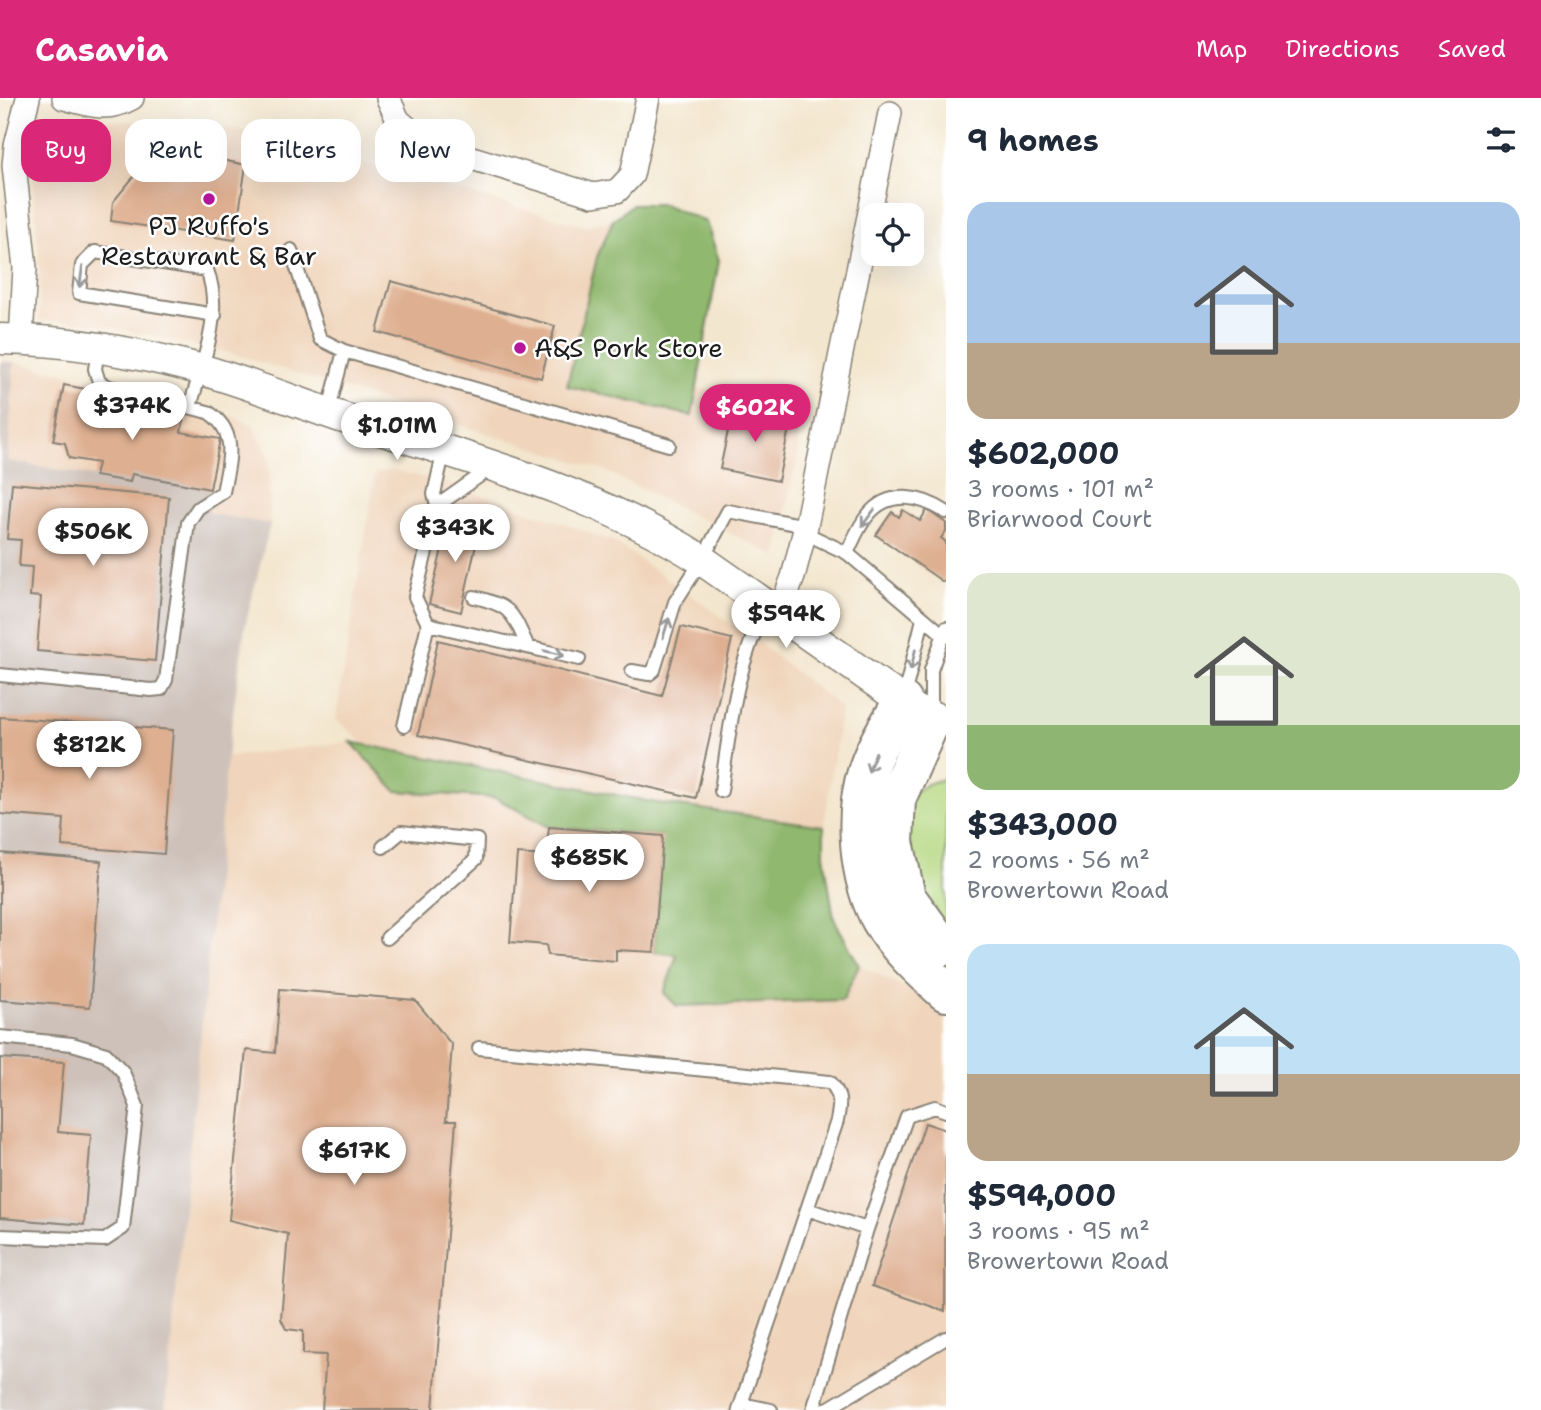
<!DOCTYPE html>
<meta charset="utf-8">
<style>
:root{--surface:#fff;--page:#f2f2f3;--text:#1f2937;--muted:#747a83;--accent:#db2777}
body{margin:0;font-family:"Shantell Sans",sans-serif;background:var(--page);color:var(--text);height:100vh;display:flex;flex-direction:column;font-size:26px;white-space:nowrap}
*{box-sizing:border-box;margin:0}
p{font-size:23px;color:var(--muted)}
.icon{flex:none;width:38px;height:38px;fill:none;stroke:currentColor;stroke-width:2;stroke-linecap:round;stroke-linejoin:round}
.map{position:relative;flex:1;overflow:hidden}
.drawer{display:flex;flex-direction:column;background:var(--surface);width:595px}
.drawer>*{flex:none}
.hud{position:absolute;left:21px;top:21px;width:665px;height:63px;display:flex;gap:14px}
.buttons{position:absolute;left:861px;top:105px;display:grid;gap:14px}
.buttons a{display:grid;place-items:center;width:63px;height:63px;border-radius:14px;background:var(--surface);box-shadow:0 7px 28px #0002;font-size:35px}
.price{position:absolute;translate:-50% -60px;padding:0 16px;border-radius:24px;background:#fff;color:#222;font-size:23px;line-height:46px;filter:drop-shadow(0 2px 4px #0008)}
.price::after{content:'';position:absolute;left:50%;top:42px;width:21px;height:16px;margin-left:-10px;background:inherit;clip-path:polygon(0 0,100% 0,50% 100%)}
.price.active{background:var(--accent);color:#fff}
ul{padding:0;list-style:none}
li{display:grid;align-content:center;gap:14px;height:371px;padding:0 21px}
li span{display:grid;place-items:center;height:217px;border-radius:21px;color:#555}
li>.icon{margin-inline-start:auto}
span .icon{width:126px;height:126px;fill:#fffc;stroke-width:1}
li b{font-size:30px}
h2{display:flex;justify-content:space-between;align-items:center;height:84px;padding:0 21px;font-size:30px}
.chip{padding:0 24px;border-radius:21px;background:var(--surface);box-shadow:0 7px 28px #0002;font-size:24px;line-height:63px}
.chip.active{background:var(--accent);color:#fff}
header{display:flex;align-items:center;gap:42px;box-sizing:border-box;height:98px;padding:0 35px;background:var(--accent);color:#fff}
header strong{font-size:33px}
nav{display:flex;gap:38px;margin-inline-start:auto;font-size:24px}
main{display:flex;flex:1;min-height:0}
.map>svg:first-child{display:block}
</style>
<header>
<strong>Casavia</strong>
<nav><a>Map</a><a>Directions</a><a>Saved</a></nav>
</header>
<main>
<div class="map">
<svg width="946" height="1312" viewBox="0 0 946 1312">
<rect width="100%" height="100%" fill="#fff"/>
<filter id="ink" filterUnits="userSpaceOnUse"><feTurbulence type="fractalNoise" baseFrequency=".0143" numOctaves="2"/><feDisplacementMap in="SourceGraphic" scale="14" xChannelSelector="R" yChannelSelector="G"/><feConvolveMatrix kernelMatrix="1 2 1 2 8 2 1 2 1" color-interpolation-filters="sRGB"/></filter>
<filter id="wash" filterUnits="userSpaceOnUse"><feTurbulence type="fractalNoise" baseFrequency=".00686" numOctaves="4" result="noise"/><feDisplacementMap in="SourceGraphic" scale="28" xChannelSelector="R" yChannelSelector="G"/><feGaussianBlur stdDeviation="1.57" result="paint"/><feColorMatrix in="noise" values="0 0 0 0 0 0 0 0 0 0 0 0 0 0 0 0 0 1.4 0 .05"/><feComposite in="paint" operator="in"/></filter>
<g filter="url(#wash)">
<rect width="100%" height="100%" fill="#f3e6ce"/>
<path fill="#f0d5bc" d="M93,23L200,24L279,41L583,128L613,122L597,159L692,318L697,290L799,311L798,354L776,458L601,371L228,254L95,226L39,222L38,148L32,76L47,32Z
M14,264L194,306L252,326L269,358L270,426L209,415L210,391L132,377L130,384L8,363Z
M391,372L445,384L613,443L763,548L841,610L824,728L657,705L365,647L336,621L375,376Z
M351,644L396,693L496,700L549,729L663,738L654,854L677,857L843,902L859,867L935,904L946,916V1312H165L227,659Z"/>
<path fill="#cec1b9" d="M0,264H14L8,363L130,384L132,376L210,391L209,415L270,426L245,528L227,659L165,1312H0Z"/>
<path fill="#b5d780" stroke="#687a4e" stroke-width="2" d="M946,680V832L918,800L906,740L910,697L927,686Z"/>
<path fill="#90b86e" stroke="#566a45" stroke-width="2" d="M633,106H663L706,124L719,162L692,318L567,288L597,159L613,122Z
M351,644L657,705L824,728V757L834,821L859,867L843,902L677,908L664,895L677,857L654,854L662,738L549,729L496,700L396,693Z"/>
<g id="blocks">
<path fill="#deaf90" d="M188,55L246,67L235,142L111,123L113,104L140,71Z
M391,183L555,228L541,280L377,234Z
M64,287L102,294L100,307L183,323L181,334L220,341L210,391L132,376L130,384L95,378L98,365L69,360L65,345L53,343Z
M733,309L791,321L778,383L720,371Z
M12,385L169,399L155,563L37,553L41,499L30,498L32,469L19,468L21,442L7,441Z
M903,412L920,423L927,412L946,425V433L941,440L946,444V480L943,484L876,437L892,414L899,419Z
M450,417L481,424L461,514L429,506Z
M681,529L732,541L696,700L418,637L438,542L662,598Z
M0,619L173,632L164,756L62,748L64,721L0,716Z
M549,729L663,738L654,854L616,852V863L548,857L546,847L510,844L517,756L546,758Z
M0,755L101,763L90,909L0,902Z
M280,891L415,902L452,947L446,1023H456L433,1312H322L326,1257L303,1256V1233L286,1231L281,1221L288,1136L229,1122L246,952L275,955Z
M0,960L64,964L58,1034L91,1037L84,1127L0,1120Z
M925,1025L946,1032L945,1213L872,1188Z"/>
</g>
</g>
<g filter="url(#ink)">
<use href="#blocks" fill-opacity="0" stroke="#888175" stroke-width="2"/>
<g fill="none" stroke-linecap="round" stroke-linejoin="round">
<g stroke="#888175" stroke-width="16">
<path id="service" d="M291,152L320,241L344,253
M190,309C202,265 224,217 207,172L95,154L82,167L79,195L215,217
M328,315L344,253L669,347
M444,352L434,396L437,408L492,369
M805,435L847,455L946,539
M847,455C853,443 859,427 868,417C889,391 921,398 946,414
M474,499C513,508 512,515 528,549
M428,526L579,561
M632,573L649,576L654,572L675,504L702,462L728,413L806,428
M0,577L151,592L161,591L166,582L188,425L198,410L223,394C229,363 239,334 208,314L109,289L99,284L95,271L98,251
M903,602L923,521
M931,618V572L946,530
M404,628L428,526L415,499L437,408
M721,693C730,629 736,565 767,508
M383,749L401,734L477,742L476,761L387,840
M0,939L72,946L106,956L123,974L137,1008L123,1130L105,1142L0,1138
M479,950L830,984C842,997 840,1007 837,1023L739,1312
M807,1111L867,1131L907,1018L935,1009L946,1013
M741,1306L771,1312
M813,1312L867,1131
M821,1312L829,1310L946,1240"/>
</g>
<g stroke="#888175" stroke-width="26">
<path id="minor" d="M64,0C90,7 107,14 132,0
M388,0L398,22L426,46L593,97L617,93L632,77L648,0
M21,241L25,170L14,67L16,48L28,0
M779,516L793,479L806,428L890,15"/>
</g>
<g stroke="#888175" stroke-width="33">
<path id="tertiary" d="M0,241C64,242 137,254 199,271C253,286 305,308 359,325C477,363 598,395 702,462L920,615"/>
</g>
<g stroke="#888175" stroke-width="42">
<path id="trunk" d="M903,604C890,625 876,647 868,671C853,715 858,781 881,822C897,850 923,873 946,894
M931,622L896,701L894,744L906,799L933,836L946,848"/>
</g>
<use href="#service" stroke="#fff" stroke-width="12"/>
<use href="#minor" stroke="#fff" stroke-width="23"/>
<use href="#tertiary" stroke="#fff" stroke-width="30"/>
<use href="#trunk" stroke="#fff" stroke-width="38"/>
</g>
<defs><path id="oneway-shaft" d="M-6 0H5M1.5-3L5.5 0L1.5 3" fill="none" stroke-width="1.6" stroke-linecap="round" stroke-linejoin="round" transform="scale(1.75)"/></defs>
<g stroke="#999">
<use href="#oneway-shaft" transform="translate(81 179) rotate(98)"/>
<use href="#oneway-shaft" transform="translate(868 420) rotate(127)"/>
<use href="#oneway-shaft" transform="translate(666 530) rotate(-73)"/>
<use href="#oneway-shaft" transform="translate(554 555) rotate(13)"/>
<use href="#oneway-shaft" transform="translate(913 562) rotate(103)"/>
<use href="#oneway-shaft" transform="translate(872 664) rotate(111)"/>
</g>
</g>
<g fill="#b5179e" stroke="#fff" stroke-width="2.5">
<circle cx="209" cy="101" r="7"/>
<circle cx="520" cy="250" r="7"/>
</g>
<g text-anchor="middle" stroke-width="5" stroke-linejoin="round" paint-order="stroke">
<g font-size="26" fill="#1c1c1c" stroke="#fff">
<text x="209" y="137">PJ Ruffo's<tspan x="209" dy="30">Restaurant &amp; Bar</tspan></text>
<text x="534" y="259" text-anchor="start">A&amp;S Pork Store</text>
</g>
</g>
</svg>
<div class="buttons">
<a><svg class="icon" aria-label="locate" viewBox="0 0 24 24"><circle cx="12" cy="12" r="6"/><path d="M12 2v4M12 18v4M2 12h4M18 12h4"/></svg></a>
</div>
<b class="price" style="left:132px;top:344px">$374K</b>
<b class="price active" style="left:755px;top:346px">$602K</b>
<b class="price" style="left:397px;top:364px">$1.01M</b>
<b class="price" style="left:455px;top:466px">$343K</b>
<b class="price" style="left:93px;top:470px">$506K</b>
<b class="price" style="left:786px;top:552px">$594K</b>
<b class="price" style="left:89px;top:683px">$812K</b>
<b class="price" style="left:589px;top:796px">$685K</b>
<b class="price" style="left:354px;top:1089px">$617K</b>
<div class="hud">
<a class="chip active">Buy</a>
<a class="chip">Rent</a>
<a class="chip">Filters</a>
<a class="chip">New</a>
</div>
</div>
<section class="drawer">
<h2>9 homes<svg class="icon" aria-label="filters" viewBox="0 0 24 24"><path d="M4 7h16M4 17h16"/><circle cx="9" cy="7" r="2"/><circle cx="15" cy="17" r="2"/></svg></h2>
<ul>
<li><span style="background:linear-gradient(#a9c7e8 65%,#b9a48a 0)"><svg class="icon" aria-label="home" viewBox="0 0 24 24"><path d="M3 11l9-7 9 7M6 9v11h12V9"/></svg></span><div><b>$602,000</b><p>3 rooms · 101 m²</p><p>Briarwood Court</p></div></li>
<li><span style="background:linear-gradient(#dfe7d0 70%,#8fb573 0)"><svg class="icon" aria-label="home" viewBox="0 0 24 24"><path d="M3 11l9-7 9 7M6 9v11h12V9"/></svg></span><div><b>$343,000</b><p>2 rooms · 56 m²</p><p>Browertown Road</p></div></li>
<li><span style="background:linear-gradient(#bfe0f5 60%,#b9a48a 0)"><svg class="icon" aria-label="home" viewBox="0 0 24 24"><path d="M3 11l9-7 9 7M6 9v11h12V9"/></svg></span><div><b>$594,000</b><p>3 rooms · 95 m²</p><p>Browertown Road</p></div></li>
</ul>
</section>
</main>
